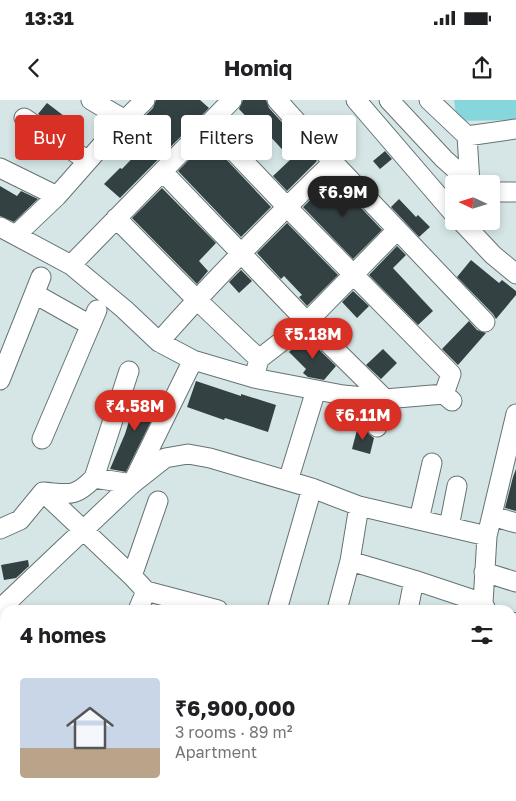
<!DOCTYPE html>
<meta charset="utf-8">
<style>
:root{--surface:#fff;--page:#f6f6f6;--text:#202124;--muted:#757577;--line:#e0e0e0;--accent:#d93025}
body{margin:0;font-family:"Golos Text",sans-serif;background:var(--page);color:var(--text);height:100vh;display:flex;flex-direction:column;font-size:19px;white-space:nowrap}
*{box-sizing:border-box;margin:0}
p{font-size:16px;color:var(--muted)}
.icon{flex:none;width:28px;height:28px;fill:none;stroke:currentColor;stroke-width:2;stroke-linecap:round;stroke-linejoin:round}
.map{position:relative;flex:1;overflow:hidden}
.side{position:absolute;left:0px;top:505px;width:516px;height:196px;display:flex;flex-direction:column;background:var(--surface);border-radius:15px 15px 0 0;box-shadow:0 2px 8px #0003}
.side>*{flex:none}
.top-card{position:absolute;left:15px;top:15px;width:486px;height:45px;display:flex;gap:10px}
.needle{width:32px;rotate:274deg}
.fabs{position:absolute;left:445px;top:75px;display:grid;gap:10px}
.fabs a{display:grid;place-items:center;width:55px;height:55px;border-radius:5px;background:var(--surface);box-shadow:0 2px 8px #0003;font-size:25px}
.price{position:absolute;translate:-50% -42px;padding:0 11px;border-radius:18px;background:var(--accent);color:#fff;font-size:16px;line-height:32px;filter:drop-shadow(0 1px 2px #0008)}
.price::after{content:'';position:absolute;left:50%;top:30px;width:15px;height:11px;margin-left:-8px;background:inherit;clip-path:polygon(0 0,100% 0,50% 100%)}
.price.on{background:#222;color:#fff}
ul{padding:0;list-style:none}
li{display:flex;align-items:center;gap:15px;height:125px;padding:0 20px}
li+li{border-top:1px solid var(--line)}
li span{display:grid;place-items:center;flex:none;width:140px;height:100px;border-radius:5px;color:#555}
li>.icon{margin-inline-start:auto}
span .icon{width:60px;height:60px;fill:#fffc;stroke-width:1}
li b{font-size:21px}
h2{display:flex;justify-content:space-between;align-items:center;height:60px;padding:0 20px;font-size:21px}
.chip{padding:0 18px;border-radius:5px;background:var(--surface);box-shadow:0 2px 8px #0003;font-size:18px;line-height:45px}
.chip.on{background:var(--accent);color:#fff}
.status{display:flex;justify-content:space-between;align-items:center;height:35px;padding:0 25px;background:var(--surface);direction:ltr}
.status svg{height:14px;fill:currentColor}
header{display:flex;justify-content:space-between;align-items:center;height:65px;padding:0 20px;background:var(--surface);font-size:22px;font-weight:700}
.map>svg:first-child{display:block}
</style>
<div class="status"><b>13:31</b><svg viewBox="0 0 49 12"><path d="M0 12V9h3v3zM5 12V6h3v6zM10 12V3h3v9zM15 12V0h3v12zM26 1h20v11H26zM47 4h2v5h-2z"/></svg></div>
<header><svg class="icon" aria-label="back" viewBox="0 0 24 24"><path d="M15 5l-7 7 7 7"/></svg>Homiq<svg class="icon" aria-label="share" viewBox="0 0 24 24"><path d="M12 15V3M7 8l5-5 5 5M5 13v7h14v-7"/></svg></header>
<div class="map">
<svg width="516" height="701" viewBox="0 0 516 701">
<rect width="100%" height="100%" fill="#d6e6e7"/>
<path fill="#85d7dc" d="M454,0H516V20L457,21Z"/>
<path fill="#344142" d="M156,0H200L209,8L120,98L104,84L120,68L122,69L144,46L129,32L153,8Z
M243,0H266L269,8L317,61L287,91L273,76L291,59L256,21L253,24L239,9Z
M47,3L64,16L57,26L38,14Z
M21,29L38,41L32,54L16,46L20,39L17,37Z
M208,40L271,107L241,137L178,71Z
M385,51L392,59L380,69L373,61Z
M333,78L382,130L353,159L303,107Z
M0,86L17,96L21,91L38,99L14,122L0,116Z
M162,88L216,143L199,161L208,171L197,184L132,118Z
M399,99L416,117L418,115L430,127L419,137L391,107Z
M287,123L338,175L307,206L299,197L302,195L284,176L281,179L257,153Z
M397,146L406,155L393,168L433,211L418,225L369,175Z
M471,160L499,183L502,180L516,191V195L496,219L493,214L457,177Z
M241,170L252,181L239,193L229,182Z
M353,191L369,206L357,218L342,202Z
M469,221L477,230L486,233L458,265L442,249Z
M306,237L336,266L324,280L308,277L303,273L306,269L289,252Z
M383,249L397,263L381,279L366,265Z
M196,281L241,296V294L276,305L268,332L225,318L224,320L187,307Z
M137,295L160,303L126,372L110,369L125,334Z
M358,326L366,329L369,334L374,338L370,354L352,349Z
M516,369V411L505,408L513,377Z
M28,460L29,466L16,478L4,480L1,465Z"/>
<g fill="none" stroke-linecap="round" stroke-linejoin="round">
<g stroke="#657374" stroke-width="21">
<path id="minor" d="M91,0L125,20
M277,0L333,62
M356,0L454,114
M389,0L444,59L472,84
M429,0L467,36L470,83
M24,18L88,61
M209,25L287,107L451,274L444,294
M467,36L516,29
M0,68L57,96
M163,72L307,222L385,299L377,327
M491,92H516
M116,118L196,199L259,259
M461,121L493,155L516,174
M0,127L71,165L124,209L159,242L193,260L254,278L343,295L385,299L444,294L452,301
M16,135L57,96L117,28L145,0
M71,165L232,0
M35,194L90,225
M159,242C214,179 273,120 333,62L485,222
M254,278L259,259L307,222L397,130
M0,280L41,177
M42,339L97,210
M94,378L129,271
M288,381L316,290
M43,392L132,476
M492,416L516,423
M419,420L432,363
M449,427L457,386
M0,429L20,420L43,392C70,394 74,398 94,378L132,384L193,260
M350,461L414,480
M484,472L516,482
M146,491L218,510
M483,503L487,436L516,314
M0,509L132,384L165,358L188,354L210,358L312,388L359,406L487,436
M138,510L146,491L132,476L158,401
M277,510L312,388
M337,510L350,461L359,406
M408,510L414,480L483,503L486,510
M511,522L516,523
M0,571L5,573
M171,700L174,696
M203,701L206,696
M245,701L246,696
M339,701L340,696"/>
</g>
<use href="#minor" stroke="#fff" stroke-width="19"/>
</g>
</svg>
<div class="fabs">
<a><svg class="needle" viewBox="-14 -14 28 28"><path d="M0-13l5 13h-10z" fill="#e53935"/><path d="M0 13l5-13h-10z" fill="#757577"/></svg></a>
</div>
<b class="price on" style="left:343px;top:118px">₹6.9M</b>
<b class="price" style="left:313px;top:260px">₹5.18M</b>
<b class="price" style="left:135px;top:332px">₹4.58M</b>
<b class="price" style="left:363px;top:341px">₹6.11M</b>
<div class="top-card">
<a class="chip on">Buy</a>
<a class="chip">Rent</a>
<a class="chip">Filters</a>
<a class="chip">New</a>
</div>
<section class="side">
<h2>4 homes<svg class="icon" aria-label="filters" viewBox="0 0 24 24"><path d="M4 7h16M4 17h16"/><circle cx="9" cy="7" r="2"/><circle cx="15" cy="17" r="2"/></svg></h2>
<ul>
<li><span style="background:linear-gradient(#c9d6e8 70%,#b9a48a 0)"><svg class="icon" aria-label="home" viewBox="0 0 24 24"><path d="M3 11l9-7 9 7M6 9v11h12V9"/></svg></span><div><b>₹6,900,000</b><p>3 rooms · 89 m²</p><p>Apartment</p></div></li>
</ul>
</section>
</div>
